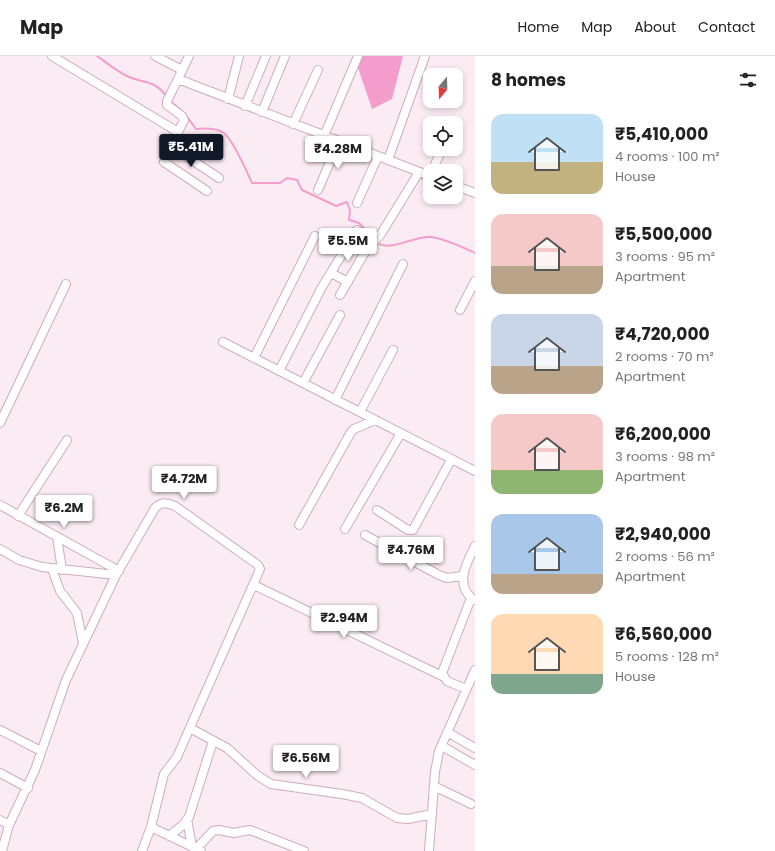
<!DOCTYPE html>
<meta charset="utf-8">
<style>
:root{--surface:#fff;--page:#f2f2f2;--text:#222;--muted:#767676;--line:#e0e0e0;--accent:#111827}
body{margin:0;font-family:Poppins,sans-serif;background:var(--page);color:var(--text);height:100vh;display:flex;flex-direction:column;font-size:15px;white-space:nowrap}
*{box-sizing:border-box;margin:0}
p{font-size:13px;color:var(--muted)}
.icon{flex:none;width:22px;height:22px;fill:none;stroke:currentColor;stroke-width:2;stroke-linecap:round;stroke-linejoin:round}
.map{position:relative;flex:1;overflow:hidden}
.drawer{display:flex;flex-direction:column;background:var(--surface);width:300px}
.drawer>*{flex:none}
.needle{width:26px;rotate:199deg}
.controls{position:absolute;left:423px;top:12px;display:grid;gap:8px}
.controls a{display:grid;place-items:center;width:40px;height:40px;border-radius:8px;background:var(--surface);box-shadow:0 2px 6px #0003;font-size:20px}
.price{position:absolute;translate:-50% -34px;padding:0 9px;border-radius:4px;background:#fff;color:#222;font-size:13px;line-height:26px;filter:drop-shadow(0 1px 2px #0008)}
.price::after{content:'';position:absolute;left:50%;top:24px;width:12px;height:9px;margin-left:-6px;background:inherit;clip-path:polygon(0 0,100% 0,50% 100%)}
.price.active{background:var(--accent);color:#fff}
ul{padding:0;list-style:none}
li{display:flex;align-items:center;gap:12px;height:100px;padding:0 16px}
li span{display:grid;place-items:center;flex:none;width:112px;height:80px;border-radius:12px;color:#555}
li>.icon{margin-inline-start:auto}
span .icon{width:48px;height:48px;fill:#fffc;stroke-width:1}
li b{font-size:17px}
h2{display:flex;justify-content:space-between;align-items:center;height:48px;padding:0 16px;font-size:17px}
header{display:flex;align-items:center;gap:24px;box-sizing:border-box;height:56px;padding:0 20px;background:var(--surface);border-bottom:1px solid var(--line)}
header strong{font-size:19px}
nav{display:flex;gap:22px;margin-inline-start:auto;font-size:14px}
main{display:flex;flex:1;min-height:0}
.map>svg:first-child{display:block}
</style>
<header>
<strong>Map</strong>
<nav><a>Home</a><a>Map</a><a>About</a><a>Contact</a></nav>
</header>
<main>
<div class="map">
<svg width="475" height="795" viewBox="0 0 475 795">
<rect width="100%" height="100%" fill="#fbecf3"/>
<path fill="#f49dcd" d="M354,0H403L392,43L372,53Z"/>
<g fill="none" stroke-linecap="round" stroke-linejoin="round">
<path stroke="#f49dcd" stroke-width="2" d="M97,0C107,7 118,16 129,21C146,28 155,24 167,41
M170,45L182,55
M185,58L196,73C205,72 216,72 224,77C233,84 247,116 252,127H280L287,122L297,124L302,134L336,150L347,146L350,154L349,164L359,167L374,183
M377,187C392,196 415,179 431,181C446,183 462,191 475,197"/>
<g stroke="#ceacbe" stroke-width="10">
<path id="minor" d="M52,0L178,76
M155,0L182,14
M189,0L178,23L430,120
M178,23L167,45V49L182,60L184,64L171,90L219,122
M228,43L239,0
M245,50L266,0
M262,56L285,0
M293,68L318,14
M324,80L358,0
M171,90L164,106L207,135
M388,104L425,0
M432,115L442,93
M456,130L475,137
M318,134L339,85
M357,147L378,100
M331,217L348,226
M340,239L365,196L381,178L419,116
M460,254L475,225
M223,286L475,415
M254,302L315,180
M279,315L322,231L357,174
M303,327L340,259
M335,344L403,208
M360,356L393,294
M0,367L66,228
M0,449L119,515
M377,454L408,474H413L451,404
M18,460L67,384
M299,469L351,376L354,373L375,364
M345,473L401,377
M365,479L439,519L447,522L462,520
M57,481L62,514
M0,493L19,504L42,511L116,519
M52,513L60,535L77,557L83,587
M254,529L442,620
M474,544C454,529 466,508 475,490
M466,633L447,625L442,617L471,542
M190,672L227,692L258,720L271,728L342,738L362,742L397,762L408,763L432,758
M0,674L41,695
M447,676L475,692
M442,690L475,709
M0,717L28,732
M434,730L471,748
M187,763L192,791
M0,764L9,769
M151,771L201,795
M169,780L183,769L189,761L213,685
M196,793L213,775L219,774L234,777L250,774L304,795
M2,795L9,769L35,714L66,624L116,519L155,452C162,445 166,447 175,450L258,509L260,513L177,701L164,718L151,771L142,795
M429,795L435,716L439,695L475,614"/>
</g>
<use href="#minor" stroke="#fff" stroke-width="8"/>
</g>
</svg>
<div class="controls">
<a><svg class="needle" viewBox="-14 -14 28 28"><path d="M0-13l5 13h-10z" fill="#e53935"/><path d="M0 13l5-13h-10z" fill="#767676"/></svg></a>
<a><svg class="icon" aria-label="locate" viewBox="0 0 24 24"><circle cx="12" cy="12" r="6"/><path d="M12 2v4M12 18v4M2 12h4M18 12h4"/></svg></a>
<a><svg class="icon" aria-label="layers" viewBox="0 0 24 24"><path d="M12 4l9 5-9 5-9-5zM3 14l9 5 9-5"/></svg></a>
</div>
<b class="price active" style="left:191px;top:112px">₹5.41M</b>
<b class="price" style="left:338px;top:114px">₹4.28M</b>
<b class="price" style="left:348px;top:206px">₹5.5M</b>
<b class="price" style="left:184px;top:444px">₹4.72M</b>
<b class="price" style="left:64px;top:473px">₹6.2M</b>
<b class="price" style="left:411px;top:515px">₹4.76M</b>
<b class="price" style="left:344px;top:583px">₹2.94M</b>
<b class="price" style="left:306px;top:723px">₹6.56M</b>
</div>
<section class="drawer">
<h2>8 homes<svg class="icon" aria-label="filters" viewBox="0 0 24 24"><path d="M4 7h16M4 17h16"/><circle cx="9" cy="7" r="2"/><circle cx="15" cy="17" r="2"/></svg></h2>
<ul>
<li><span style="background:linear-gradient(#bfe0f5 60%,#c2b280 0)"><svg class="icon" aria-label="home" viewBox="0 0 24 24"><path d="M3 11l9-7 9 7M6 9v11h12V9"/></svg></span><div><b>₹5,410,000</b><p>4 rooms · 100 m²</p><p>House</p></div></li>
<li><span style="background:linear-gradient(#f6c9c9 65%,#b9a48a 0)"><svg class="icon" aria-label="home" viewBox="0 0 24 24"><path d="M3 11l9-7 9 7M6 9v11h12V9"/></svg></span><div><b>₹5,500,000</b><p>3 rooms · 95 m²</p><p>Apartment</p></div></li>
<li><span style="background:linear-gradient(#c9d6e8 65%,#b9a48a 0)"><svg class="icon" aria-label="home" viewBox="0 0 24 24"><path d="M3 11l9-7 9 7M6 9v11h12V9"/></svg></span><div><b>₹4,720,000</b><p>2 rooms · 70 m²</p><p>Apartment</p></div></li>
<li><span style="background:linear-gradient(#f6c9c9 70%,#8fb573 0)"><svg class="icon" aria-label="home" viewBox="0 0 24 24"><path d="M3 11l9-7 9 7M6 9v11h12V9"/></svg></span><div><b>₹6,200,000</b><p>3 rooms · 98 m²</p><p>Apartment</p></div></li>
<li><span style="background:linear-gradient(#a9c7e8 75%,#b9a48a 0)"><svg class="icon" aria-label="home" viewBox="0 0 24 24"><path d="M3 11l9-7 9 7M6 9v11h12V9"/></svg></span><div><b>₹2,940,000</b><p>2 rooms · 56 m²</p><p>Apartment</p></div></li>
<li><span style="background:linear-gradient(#ffd9b3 75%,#7fa58c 0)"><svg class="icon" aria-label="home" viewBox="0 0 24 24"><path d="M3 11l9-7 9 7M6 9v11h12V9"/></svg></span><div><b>₹6,560,000</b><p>5 rooms · 128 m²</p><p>House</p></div></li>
</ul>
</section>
</main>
